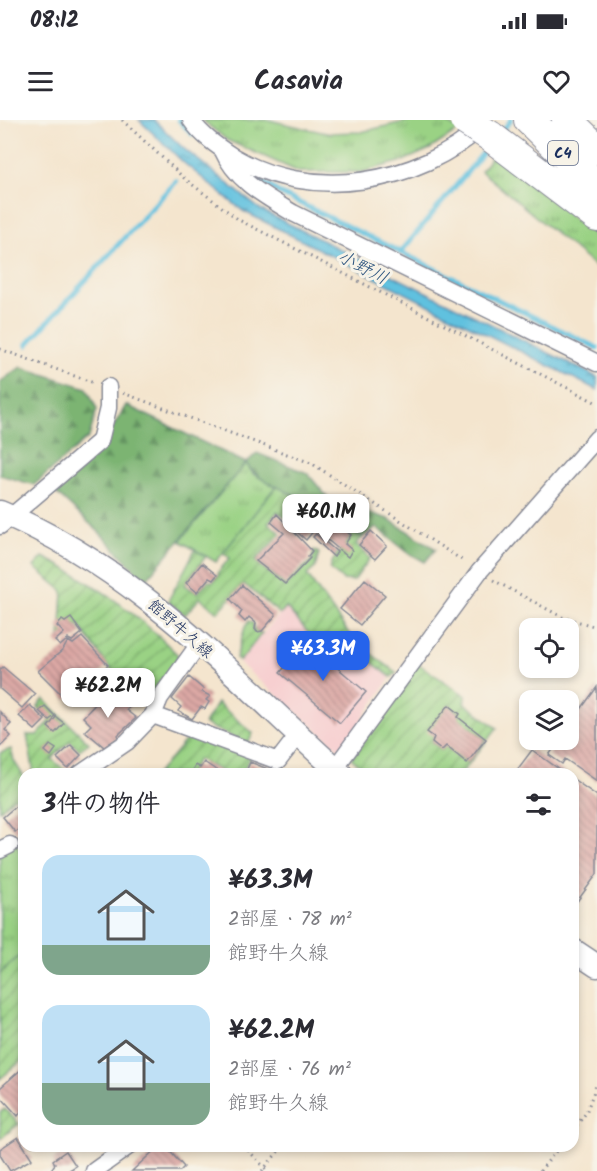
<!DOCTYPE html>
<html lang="ja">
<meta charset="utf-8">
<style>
:root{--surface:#fff;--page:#f7f7f7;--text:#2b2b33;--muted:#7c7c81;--accent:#2563eb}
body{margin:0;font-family:Kalam,"Klee One",sans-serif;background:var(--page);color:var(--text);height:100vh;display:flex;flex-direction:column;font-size:22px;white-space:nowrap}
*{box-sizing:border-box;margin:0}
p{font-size:20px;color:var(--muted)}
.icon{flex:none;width:33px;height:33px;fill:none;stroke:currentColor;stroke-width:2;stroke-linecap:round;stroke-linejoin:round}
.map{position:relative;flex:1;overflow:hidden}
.side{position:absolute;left:18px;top:648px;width:561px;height:384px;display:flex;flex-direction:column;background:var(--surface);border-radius:18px;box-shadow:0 3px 9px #0003}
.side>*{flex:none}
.buttons{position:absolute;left:519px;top:498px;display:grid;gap:12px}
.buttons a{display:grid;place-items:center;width:60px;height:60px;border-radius:12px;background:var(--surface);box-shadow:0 3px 9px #0003;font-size:30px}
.price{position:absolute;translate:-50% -51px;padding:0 14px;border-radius:12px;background:#fff;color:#222;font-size:20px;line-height:39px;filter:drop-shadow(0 2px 3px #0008)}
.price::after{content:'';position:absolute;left:50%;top:36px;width:18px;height:14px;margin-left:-9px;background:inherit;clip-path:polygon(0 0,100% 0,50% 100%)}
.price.active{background:var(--accent);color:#fff}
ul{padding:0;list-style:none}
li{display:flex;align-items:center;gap:18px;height:150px;padding:0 24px}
li span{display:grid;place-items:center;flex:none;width:168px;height:120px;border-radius:18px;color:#555}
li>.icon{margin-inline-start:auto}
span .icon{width:72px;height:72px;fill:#fffc;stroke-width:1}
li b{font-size:26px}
h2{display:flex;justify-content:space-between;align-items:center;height:72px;padding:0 24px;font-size:26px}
.status{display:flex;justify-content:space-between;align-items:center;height:42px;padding:0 30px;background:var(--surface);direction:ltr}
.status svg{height:16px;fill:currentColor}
header{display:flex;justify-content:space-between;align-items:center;height:78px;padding:0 24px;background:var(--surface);font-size:27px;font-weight:600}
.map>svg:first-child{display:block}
</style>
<div class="status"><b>08:12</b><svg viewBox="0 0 49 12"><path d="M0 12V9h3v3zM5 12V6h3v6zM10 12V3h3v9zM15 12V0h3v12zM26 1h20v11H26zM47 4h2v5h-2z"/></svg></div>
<header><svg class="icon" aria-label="menu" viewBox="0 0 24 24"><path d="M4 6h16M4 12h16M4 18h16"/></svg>Casavia<svg class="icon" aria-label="heart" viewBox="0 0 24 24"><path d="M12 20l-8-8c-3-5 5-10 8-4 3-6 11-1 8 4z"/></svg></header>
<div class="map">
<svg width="597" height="1051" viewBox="0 0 597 1051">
<defs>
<pattern id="grass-tufts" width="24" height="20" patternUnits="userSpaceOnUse" patternTransform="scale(1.5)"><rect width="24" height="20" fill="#9ad284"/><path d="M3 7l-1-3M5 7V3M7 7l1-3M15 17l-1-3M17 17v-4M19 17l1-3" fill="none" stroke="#7dab6f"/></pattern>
<pattern id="forest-firs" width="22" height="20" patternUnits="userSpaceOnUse" patternTransform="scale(1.5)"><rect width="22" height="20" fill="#7bb472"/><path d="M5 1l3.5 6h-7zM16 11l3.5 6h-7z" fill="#649361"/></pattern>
<pattern id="garden-furrows" width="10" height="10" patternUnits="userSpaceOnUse" patternTransform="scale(1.5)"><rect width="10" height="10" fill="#9ad284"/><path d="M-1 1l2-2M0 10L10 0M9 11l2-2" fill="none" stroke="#7dab6f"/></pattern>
<pattern id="water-ripples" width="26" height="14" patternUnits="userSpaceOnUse" patternTransform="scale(1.5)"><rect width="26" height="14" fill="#60c1df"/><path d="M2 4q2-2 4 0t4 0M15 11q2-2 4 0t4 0" fill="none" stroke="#4e9db8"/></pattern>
<pattern id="building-back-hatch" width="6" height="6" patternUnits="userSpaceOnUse" patternTransform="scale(1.5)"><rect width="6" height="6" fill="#dca8a4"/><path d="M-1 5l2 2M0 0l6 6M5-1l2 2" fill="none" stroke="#b28989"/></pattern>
</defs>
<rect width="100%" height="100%" fill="#f7f3e8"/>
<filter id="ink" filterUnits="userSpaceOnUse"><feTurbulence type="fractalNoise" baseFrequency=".0167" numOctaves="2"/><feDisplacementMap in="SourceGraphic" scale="12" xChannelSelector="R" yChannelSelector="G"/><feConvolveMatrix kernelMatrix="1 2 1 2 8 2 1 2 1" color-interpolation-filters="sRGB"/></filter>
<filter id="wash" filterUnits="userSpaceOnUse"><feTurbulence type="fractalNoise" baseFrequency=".008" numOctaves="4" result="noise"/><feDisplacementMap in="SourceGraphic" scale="24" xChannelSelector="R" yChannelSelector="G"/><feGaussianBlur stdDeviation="1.35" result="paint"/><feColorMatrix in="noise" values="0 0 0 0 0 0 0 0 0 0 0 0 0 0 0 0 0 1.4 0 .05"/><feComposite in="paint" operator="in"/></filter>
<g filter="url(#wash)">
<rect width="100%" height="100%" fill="#f4e5ce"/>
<path fill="#f7cfd0" d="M286,486L310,515L342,541L353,528L391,557L341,631L239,543Z"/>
<path fill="url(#grass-tufts)" stroke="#5a8071" stroke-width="1.5" d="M202,0H269L326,13L361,12L412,0H442L459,10L430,29L403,41L362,52H299L227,20Z
M494,33L597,117V148L481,51Z
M246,343L253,354L276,366L216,442L180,421Z
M10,713C20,728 33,752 21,770L24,774V832L0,853V719Z"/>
<path fill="url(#forest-firs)" stroke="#4b7268" stroke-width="1.5" d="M21,247L87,268L97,289L89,317L34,365L0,355V262Z
M126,285L246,343L257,333L307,353L329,379L388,399L436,429L425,442L407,432L376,407L363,417C345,409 333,396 317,386C294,372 260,366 246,343L145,461L100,413L55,372C84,345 107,320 126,285Z"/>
<path fill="url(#garden-furrows)" stroke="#5a8071" stroke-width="1.5" fill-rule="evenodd" d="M276,366L329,395L318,408L298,391L289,400L277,392L268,403L281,413L255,441L285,466L312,440L314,430L319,433L315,448L307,455L355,522L397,553L391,557L353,528L341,541L310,515L286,487L280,494L244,464L218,492L200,478L185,495L168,481L195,430L206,436L185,465L197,473L208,461L213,462L219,454L218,452L230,438L223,433Z
M353,413L363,417L356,424L370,438L354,461L343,460L330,449L332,442Z
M43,437C95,463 137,493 178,535C177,549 160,575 145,579L121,564L78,504L60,520L63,471L34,447Z
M249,501L253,503L254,511L262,513L240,541L236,538L245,507Z
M417,543L466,576L464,583L497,608L461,654H369L351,638ZM449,585L460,594L458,597L486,619L467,643L446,626L442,630L432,622Z
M44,579L89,623L79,630L70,621L52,639L67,652L63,654H34L27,615H38L50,601L38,587Z
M217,583L253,613L248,624L204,604Z
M191,614L252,636L240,654H227L198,639L190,654H157Z
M11,629L14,641L24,657V680L14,678L0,690V633Z
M24,832V939L0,959V853Z
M5,989L19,1004L0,1019V992Z"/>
<path fill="url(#water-ripples)" stroke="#3e789e" stroke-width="1.5" d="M139,0H154L182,27L261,90L597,257V270L243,91L184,43Z"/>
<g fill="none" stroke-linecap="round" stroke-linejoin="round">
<path stroke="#60c1df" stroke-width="5" d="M179,0L192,14
M501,12L511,0
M249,53L281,74L597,228
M400,133L489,26
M27,225L176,61"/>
</g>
<g id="blocks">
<path fill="url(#building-back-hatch)" d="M277,394L312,431L308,436L310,438L285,464L256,441L284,413L271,402Z
M298,394L315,409L306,420L288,404Z
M329,398L351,415L345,424L352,430L348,437L318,412Z
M371,411L387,426L375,439L359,425Z
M316,414L337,432L334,437L313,417Z
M202,443L217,455L213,460L209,458L197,472L186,463Z
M365,459L385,475L360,505L340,489Z
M242,465L276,495L262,511L257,512L255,509L256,503L249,497L245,502L239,496L242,491L230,479Z
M71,498L82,513L72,521L68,519L60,526L55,521L64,513L57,506L62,500L65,502Z
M82,517L108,545L96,557L93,554L67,580L38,551L63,530L68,521L73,524Z
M306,521L366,572L340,603L280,553Z
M3,547L35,574L22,588L0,569V550Z
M189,557L203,569L202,572L210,576L206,580L209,582L205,589L201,587L192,599L178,591L181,587L172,579Z
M597,567V661L565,639L562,644L549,635L560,620H568V607Z
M109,570L117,578L121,575L130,586L126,590L136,598L118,615L119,617L104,627L85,611L91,605L83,597Z
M30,585L45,600L35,610L19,596Z
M449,585L460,594L458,597L486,619L467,643L446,626L442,630L432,622L434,617L427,612Z
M45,586L55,596L49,600L39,591Z
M0,592L11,604L5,610L11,616L0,627Z
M56,597L64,603L55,613L48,607Z
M50,625L56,629L51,636L45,631Z
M71,625L81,635L68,649L57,638Z
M532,630L566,654H514Z
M204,642L222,654H190L195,645L200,648Z
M250,642L280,654H245Z
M573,659L597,676V754L573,787Z
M17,685L24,693V705L15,712L3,697Z
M24,947V992L22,990L18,996L0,976V968Z
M18,1017L32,1039L10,1051L0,1035V1029Z
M159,1026H165L184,1047L180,1051H132Z
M66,1031L76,1046L68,1051H50L55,1044L53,1040Z"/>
</g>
</g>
<g filter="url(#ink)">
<use href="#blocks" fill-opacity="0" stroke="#888a96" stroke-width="1.5"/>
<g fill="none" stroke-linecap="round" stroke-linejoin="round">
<g stroke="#888a96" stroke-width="19">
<path id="minor" d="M191,0C201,15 217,26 232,36C311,83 417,65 484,5
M222,29C236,61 263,75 293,93L597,243
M0,406L100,321L108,288V267
M199,524L160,578L153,595L278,641L298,615
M335,648L479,452L597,318
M80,654L127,622L153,595
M0,730L10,725
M94,1051L129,1026"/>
</g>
<g stroke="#888a96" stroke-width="25">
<path id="secondary" d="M0,392C135,447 235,558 341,654
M573,830L597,846"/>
</g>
<g stroke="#888a96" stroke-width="32">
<path id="motorway" d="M529,0L597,66
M567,0L597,29
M490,16L597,97"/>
</g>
<path stroke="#888a96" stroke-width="3" stroke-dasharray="1.5 4.5" stroke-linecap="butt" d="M122,0L185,59L239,100L597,283
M0,229L94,263
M123,273L311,343L465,442
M493,460L562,497L597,507
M573,1010L586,993L597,963
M244,1026L268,1051
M262,1051L283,1026
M540,1051L560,1026"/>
<use href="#minor" stroke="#fff" stroke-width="16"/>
<use href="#secondary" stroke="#fff" stroke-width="22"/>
<use href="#motorway" stroke="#fff" stroke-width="30"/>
<g stroke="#888a96" stroke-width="32" stroke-linecap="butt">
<path id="motorway-bridge" d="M465,0L490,16"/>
</g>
<use href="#motorway-bridge" stroke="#fff" stroke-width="30"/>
</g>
</g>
<g text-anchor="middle" stroke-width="6" stroke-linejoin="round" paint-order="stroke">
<rect fill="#f7f3e8" stroke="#5d6a87" stroke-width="1.5" x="548" y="21" width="30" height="24" rx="4.5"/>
<g font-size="15" font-weight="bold" fill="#1b2f5e">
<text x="563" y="38">C4</text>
</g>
<g font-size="16" fill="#1b2f5e" stroke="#f7f3e8">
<text transform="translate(181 508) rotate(41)" y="6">館野牛久線</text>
</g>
<g font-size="18" font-style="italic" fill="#2c547e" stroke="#f7f3e8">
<text transform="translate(363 147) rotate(27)" y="6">小野川</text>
</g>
</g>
</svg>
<div class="buttons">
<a><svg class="icon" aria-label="locate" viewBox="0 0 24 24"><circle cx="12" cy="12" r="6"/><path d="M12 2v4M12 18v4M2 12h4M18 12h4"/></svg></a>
<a><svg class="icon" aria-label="layers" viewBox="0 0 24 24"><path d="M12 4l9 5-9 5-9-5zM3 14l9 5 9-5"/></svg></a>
</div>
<b class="price" style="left:326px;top:425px">¥60.1M</b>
<b class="price active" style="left:323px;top:562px">¥63.3M</b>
<b class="price" style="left:108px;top:599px">¥62.2M</b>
<section class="side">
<h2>3件の物件<svg class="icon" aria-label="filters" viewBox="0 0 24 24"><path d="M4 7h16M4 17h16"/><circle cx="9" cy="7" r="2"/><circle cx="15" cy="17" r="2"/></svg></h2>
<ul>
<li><span style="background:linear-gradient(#bfe0f5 75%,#7fa58c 0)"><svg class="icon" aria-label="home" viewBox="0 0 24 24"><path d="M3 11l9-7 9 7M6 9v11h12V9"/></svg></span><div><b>¥63.3M</b><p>2部屋 · 78 m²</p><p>館野牛久線</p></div></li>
<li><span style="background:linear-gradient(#bfe0f5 65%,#7fa58c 0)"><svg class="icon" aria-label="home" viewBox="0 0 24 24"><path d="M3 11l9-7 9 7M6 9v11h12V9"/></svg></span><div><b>¥62.2M</b><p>2部屋 · 76 m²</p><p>館野牛久線</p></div></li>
</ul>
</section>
</div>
